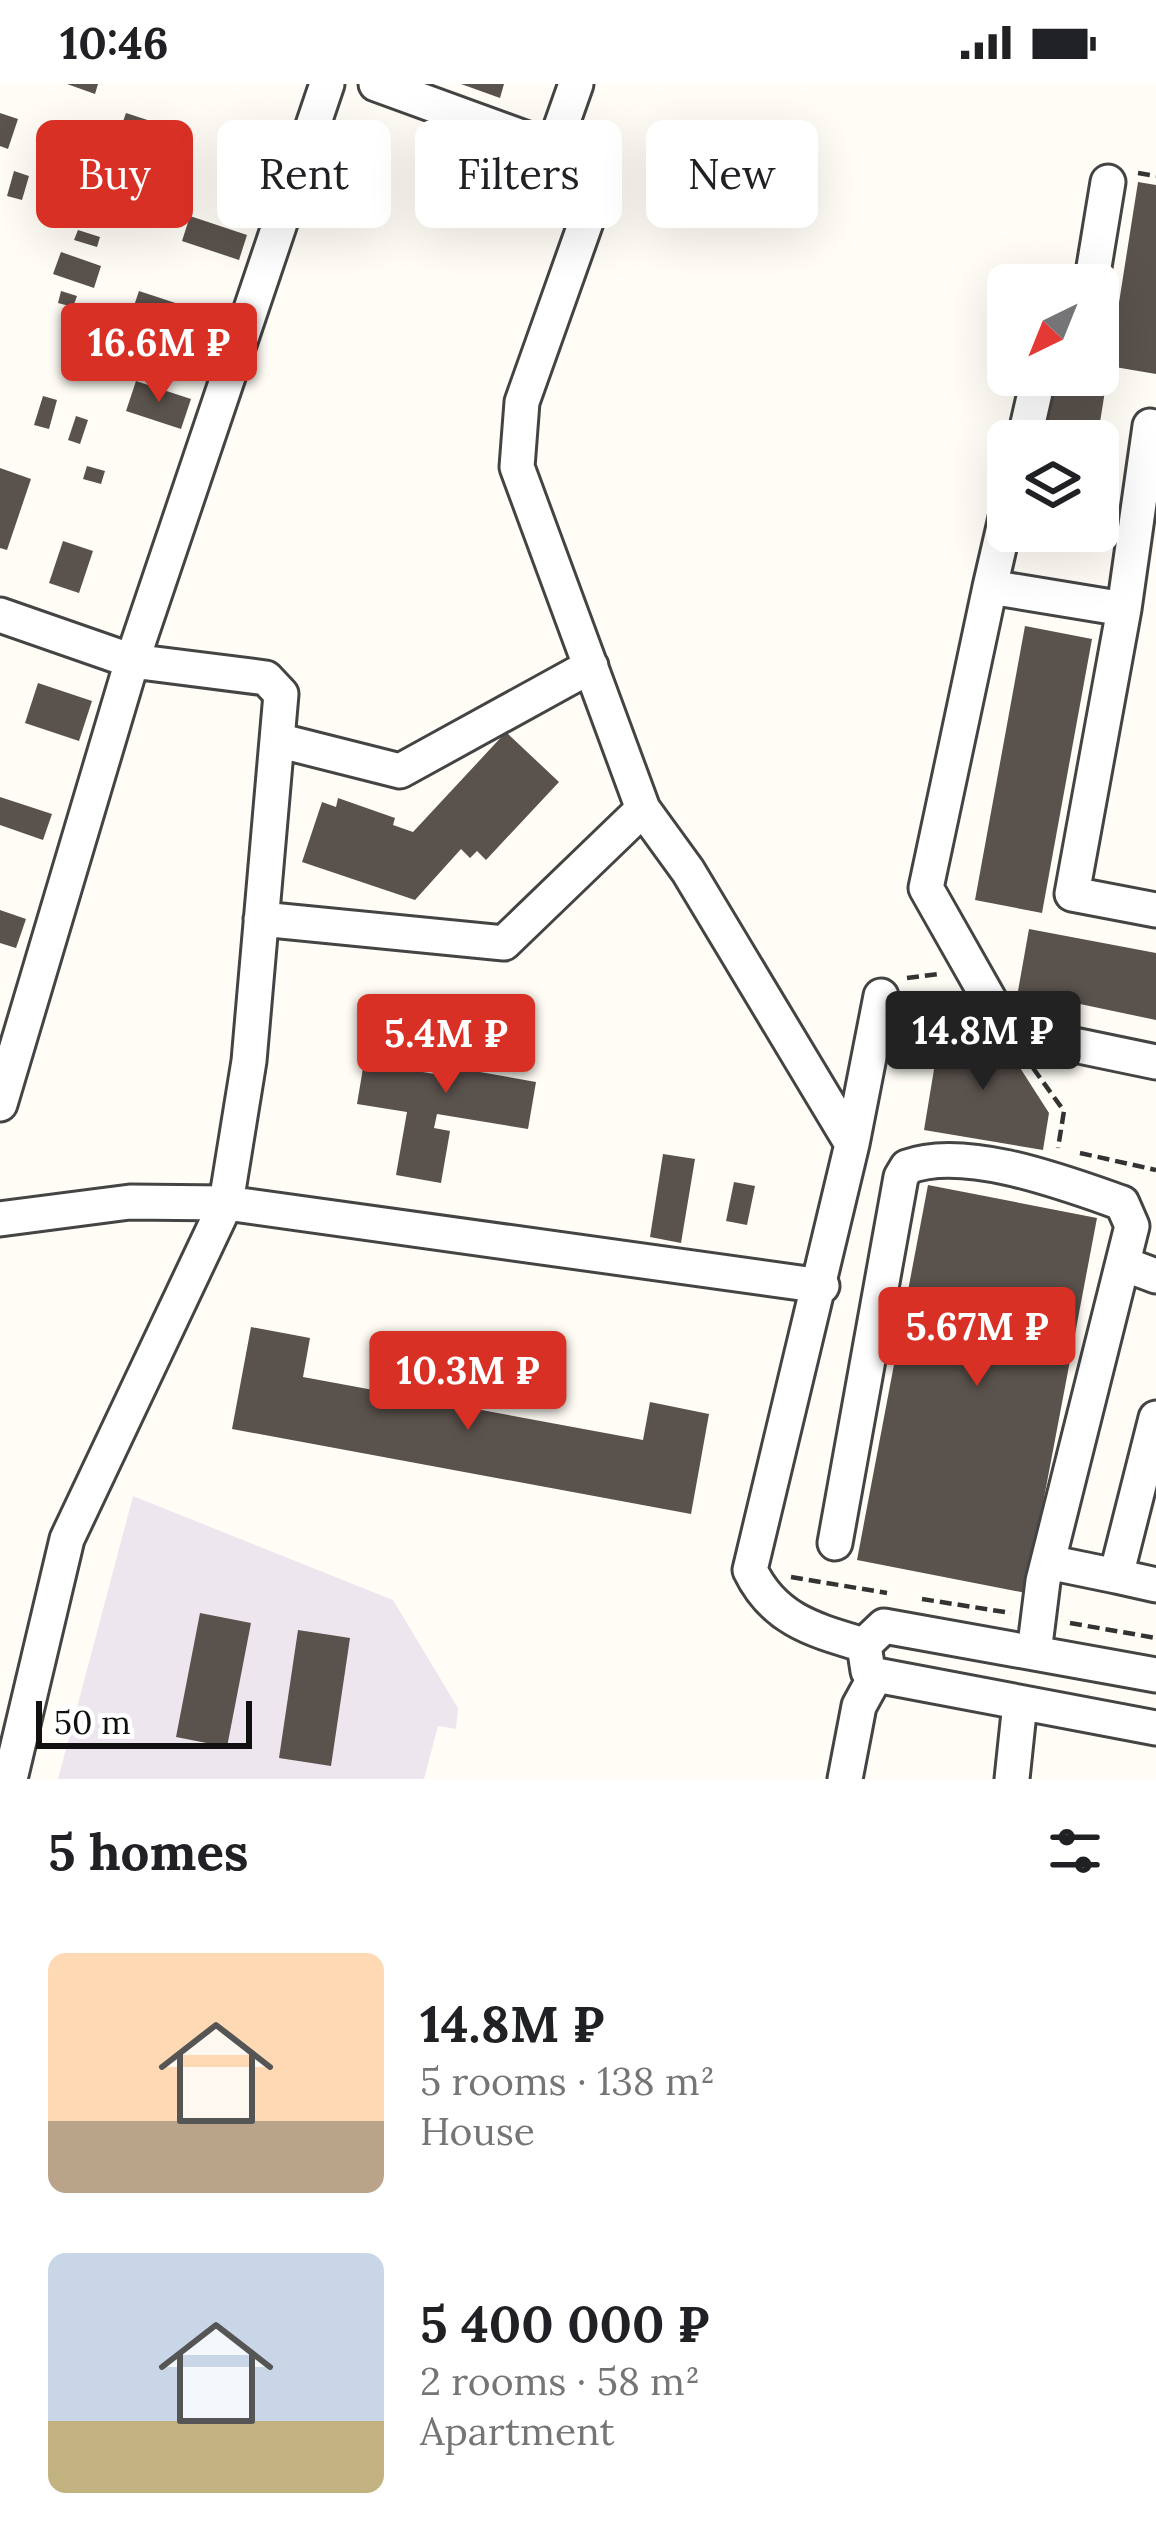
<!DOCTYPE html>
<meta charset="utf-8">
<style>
:root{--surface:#fff;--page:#f6f6f6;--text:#202124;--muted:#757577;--accent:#d93025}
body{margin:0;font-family:Lora,serif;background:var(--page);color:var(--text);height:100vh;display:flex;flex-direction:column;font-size:45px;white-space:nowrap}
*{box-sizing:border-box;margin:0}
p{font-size:39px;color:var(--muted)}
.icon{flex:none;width:66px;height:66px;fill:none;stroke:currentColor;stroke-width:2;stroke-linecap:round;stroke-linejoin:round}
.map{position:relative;height:1695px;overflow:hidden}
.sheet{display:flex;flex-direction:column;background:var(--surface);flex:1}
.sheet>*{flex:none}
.top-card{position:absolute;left:36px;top:36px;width:1086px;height:108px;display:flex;gap:24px}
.needle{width:78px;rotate:223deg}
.buttons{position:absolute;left:987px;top:180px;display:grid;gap:24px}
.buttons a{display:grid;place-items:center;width:132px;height:132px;border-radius:18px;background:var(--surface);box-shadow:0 12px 48px #0002;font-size:60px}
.scale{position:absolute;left:36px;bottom:30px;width:216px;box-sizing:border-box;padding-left:12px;border:6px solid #111;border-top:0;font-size:33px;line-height:42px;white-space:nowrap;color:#111;-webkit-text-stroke:9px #fff;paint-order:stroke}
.price{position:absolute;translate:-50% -102px;padding:0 27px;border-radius:12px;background:var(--accent);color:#fff;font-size:39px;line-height:78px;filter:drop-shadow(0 3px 6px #0008)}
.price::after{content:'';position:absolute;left:50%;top:72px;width:36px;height:27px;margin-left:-18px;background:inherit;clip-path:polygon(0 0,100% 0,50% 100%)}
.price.selected{background:#222;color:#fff}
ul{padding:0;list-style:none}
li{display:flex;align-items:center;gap:36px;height:300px;padding:0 48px}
li span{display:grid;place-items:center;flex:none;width:336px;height:240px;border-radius:18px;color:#555}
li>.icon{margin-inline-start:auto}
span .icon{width:144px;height:144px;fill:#fffc;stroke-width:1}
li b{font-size:51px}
h2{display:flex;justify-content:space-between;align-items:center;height:144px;padding:0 48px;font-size:51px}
.pill{padding:0 42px;border-radius:18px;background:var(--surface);box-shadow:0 12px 48px #0002;font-size:42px;line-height:108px}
.pill.selected{background:var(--accent);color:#fff}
.status{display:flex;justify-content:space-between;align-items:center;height:84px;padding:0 60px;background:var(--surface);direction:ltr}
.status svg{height:33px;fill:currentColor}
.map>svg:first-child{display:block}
</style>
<div class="status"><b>10:46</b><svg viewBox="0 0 49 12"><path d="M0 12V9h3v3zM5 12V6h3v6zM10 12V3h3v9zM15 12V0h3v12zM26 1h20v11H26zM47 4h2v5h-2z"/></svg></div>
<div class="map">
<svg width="1156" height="1695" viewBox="0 0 1156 1695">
<rect width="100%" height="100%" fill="#fffdf5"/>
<path fill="#eee6ef" d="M133,1412L393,1516L458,1624L456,1645L438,1642L424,1695H58Z"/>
<path fill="#5a524d" d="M67,0H98L95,10Z
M461,0H504L500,14Z
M0,29L18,35L8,65L0,62Z
M126,29L169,43L157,80L113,66Z
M86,56L100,60L93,83L78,79Z
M14,87L29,92L22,116L7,112Z
M1138,98L1156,101V290L1109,282Z
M87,118L115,127L110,143L82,133Z
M190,132L247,151L239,176L182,157Z
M78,146L100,153L97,163L74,156Z
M61,168L101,182L94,204L53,190Z
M61,207L77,212L73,223L58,219Z
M139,207L221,234L210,267L128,239Z
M99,272L127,281L123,296L95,287Z
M1098,280L1109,282L1097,357H1036L1047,291H1098Z
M136,297L191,315L181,345L126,327Z
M43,312L57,316L49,345L34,341Z
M76,332L88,336L80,360L68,356Z
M87,382L105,387L101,400L83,395Z
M0,384L31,395L7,466L0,464Z
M1022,447H1083L1080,466L1021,457Z
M63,457L93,467L79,509L49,499Z
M1025,542L1092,555L1042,829L975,816Z
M38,599L92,617L79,657L25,639Z
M506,648L559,698L486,776L477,767L470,774L461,765L415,816L302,778L322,718L336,723L338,714L395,734L393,741L413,748Z
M0,713L52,730L43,756L0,741Z
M0,826L26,835L16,864L0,859Z
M1029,845L1156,869V936L1018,907Z
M451,922L490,929L480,988L536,998L528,1045L437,1030L434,1044L450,1047L441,1099L396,1091L407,1028L357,1020L364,978L452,993L454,978L442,976Z
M941,943L999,951L1049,1029L1043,1066L924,1046Z
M663,1070L695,1075L681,1159L650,1153Z
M734,1098L755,1102L747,1141L726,1137Z
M928,1101L1097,1134L1026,1509L857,1476Z
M251,1243L310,1254L303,1293L643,1356L650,1318L709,1330L691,1430L232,1345Z
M200,1529L251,1539L227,1663L176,1653Z
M298,1546L350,1554L331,1682L279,1674Z"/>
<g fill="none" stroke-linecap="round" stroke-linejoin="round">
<g stroke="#444" stroke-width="39">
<path id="minor" d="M376,0L541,60L558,51L576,0
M558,51L589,106L591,124L522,318L517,383L643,725L688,787L852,1060L750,1486C774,1536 814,1546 864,1561
M1091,201L1108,98
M1156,344L1150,342L1124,525L1072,810L1156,826
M1024,357L1039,291
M1008,425L990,503L1124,525
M990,503L926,804L1007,947L1156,978
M0,531L132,577L266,594L281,610L249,977L226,1119L67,1455L10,1695
M277,656L400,687L591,582
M261,835L504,859L643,725
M0,1020L132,577L327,0
M852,1060L881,912
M0,1135L130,1118L226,1119L822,1202
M1124,1180L1156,1192
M835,1459L901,1093L907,1083C965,1061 1065,1099 1122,1119L1132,1142L1043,1497L1034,1569
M1048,1478L1116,1492L1156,1334
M1116,1492L1156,1501
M1156,1591L884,1542L864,1561L868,1587L876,1591L1156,1644
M845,1695L859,1622L876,1591
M1012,1695L1020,1619"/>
</g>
<path stroke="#333" stroke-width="4.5" stroke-dasharray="12 6" stroke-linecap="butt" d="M1138,89L1156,92
M907,894L938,890
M1033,984L1064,1027L1058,1064
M1080,1069L1156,1086
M791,1493L887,1509
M922,1515L1011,1529
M1070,1539L1156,1554"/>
<use href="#minor" stroke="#fff" stroke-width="33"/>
</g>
</svg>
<div class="buttons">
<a><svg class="needle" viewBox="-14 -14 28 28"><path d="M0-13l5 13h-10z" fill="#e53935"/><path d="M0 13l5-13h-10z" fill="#757577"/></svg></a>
<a><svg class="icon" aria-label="layers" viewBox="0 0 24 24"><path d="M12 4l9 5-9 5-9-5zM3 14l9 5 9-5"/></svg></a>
</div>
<div class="scale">50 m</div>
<b class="price" style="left:159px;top:321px">16.6M ₽</b>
<b class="price selected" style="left:983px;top:1009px">14.8M ₽</b>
<b class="price" style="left:446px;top:1012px">5.4M ₽</b>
<b class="price" style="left:977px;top:1305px">5.67M ₽</b>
<b class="price" style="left:468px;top:1349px">10.3M ₽</b>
<div class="top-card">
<a class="pill selected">Buy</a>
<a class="pill">Rent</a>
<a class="pill">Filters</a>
<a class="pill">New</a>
</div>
</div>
<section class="sheet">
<h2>5 homes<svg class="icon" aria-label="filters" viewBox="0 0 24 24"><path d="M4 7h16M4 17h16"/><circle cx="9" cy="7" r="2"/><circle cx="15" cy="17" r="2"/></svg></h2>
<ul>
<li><span style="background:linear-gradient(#ffd9b3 70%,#b9a48a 0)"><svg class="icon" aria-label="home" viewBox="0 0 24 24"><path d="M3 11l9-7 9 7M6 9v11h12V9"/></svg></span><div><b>14.8M ₽</b><p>5 rooms · 138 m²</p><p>House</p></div></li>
<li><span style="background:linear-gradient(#c9d6e8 70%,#c2b280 0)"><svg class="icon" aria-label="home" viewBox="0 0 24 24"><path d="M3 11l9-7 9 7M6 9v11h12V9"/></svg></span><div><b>5 400 000 ₽</b><p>2 rooms · 58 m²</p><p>Apartment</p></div></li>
</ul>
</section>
